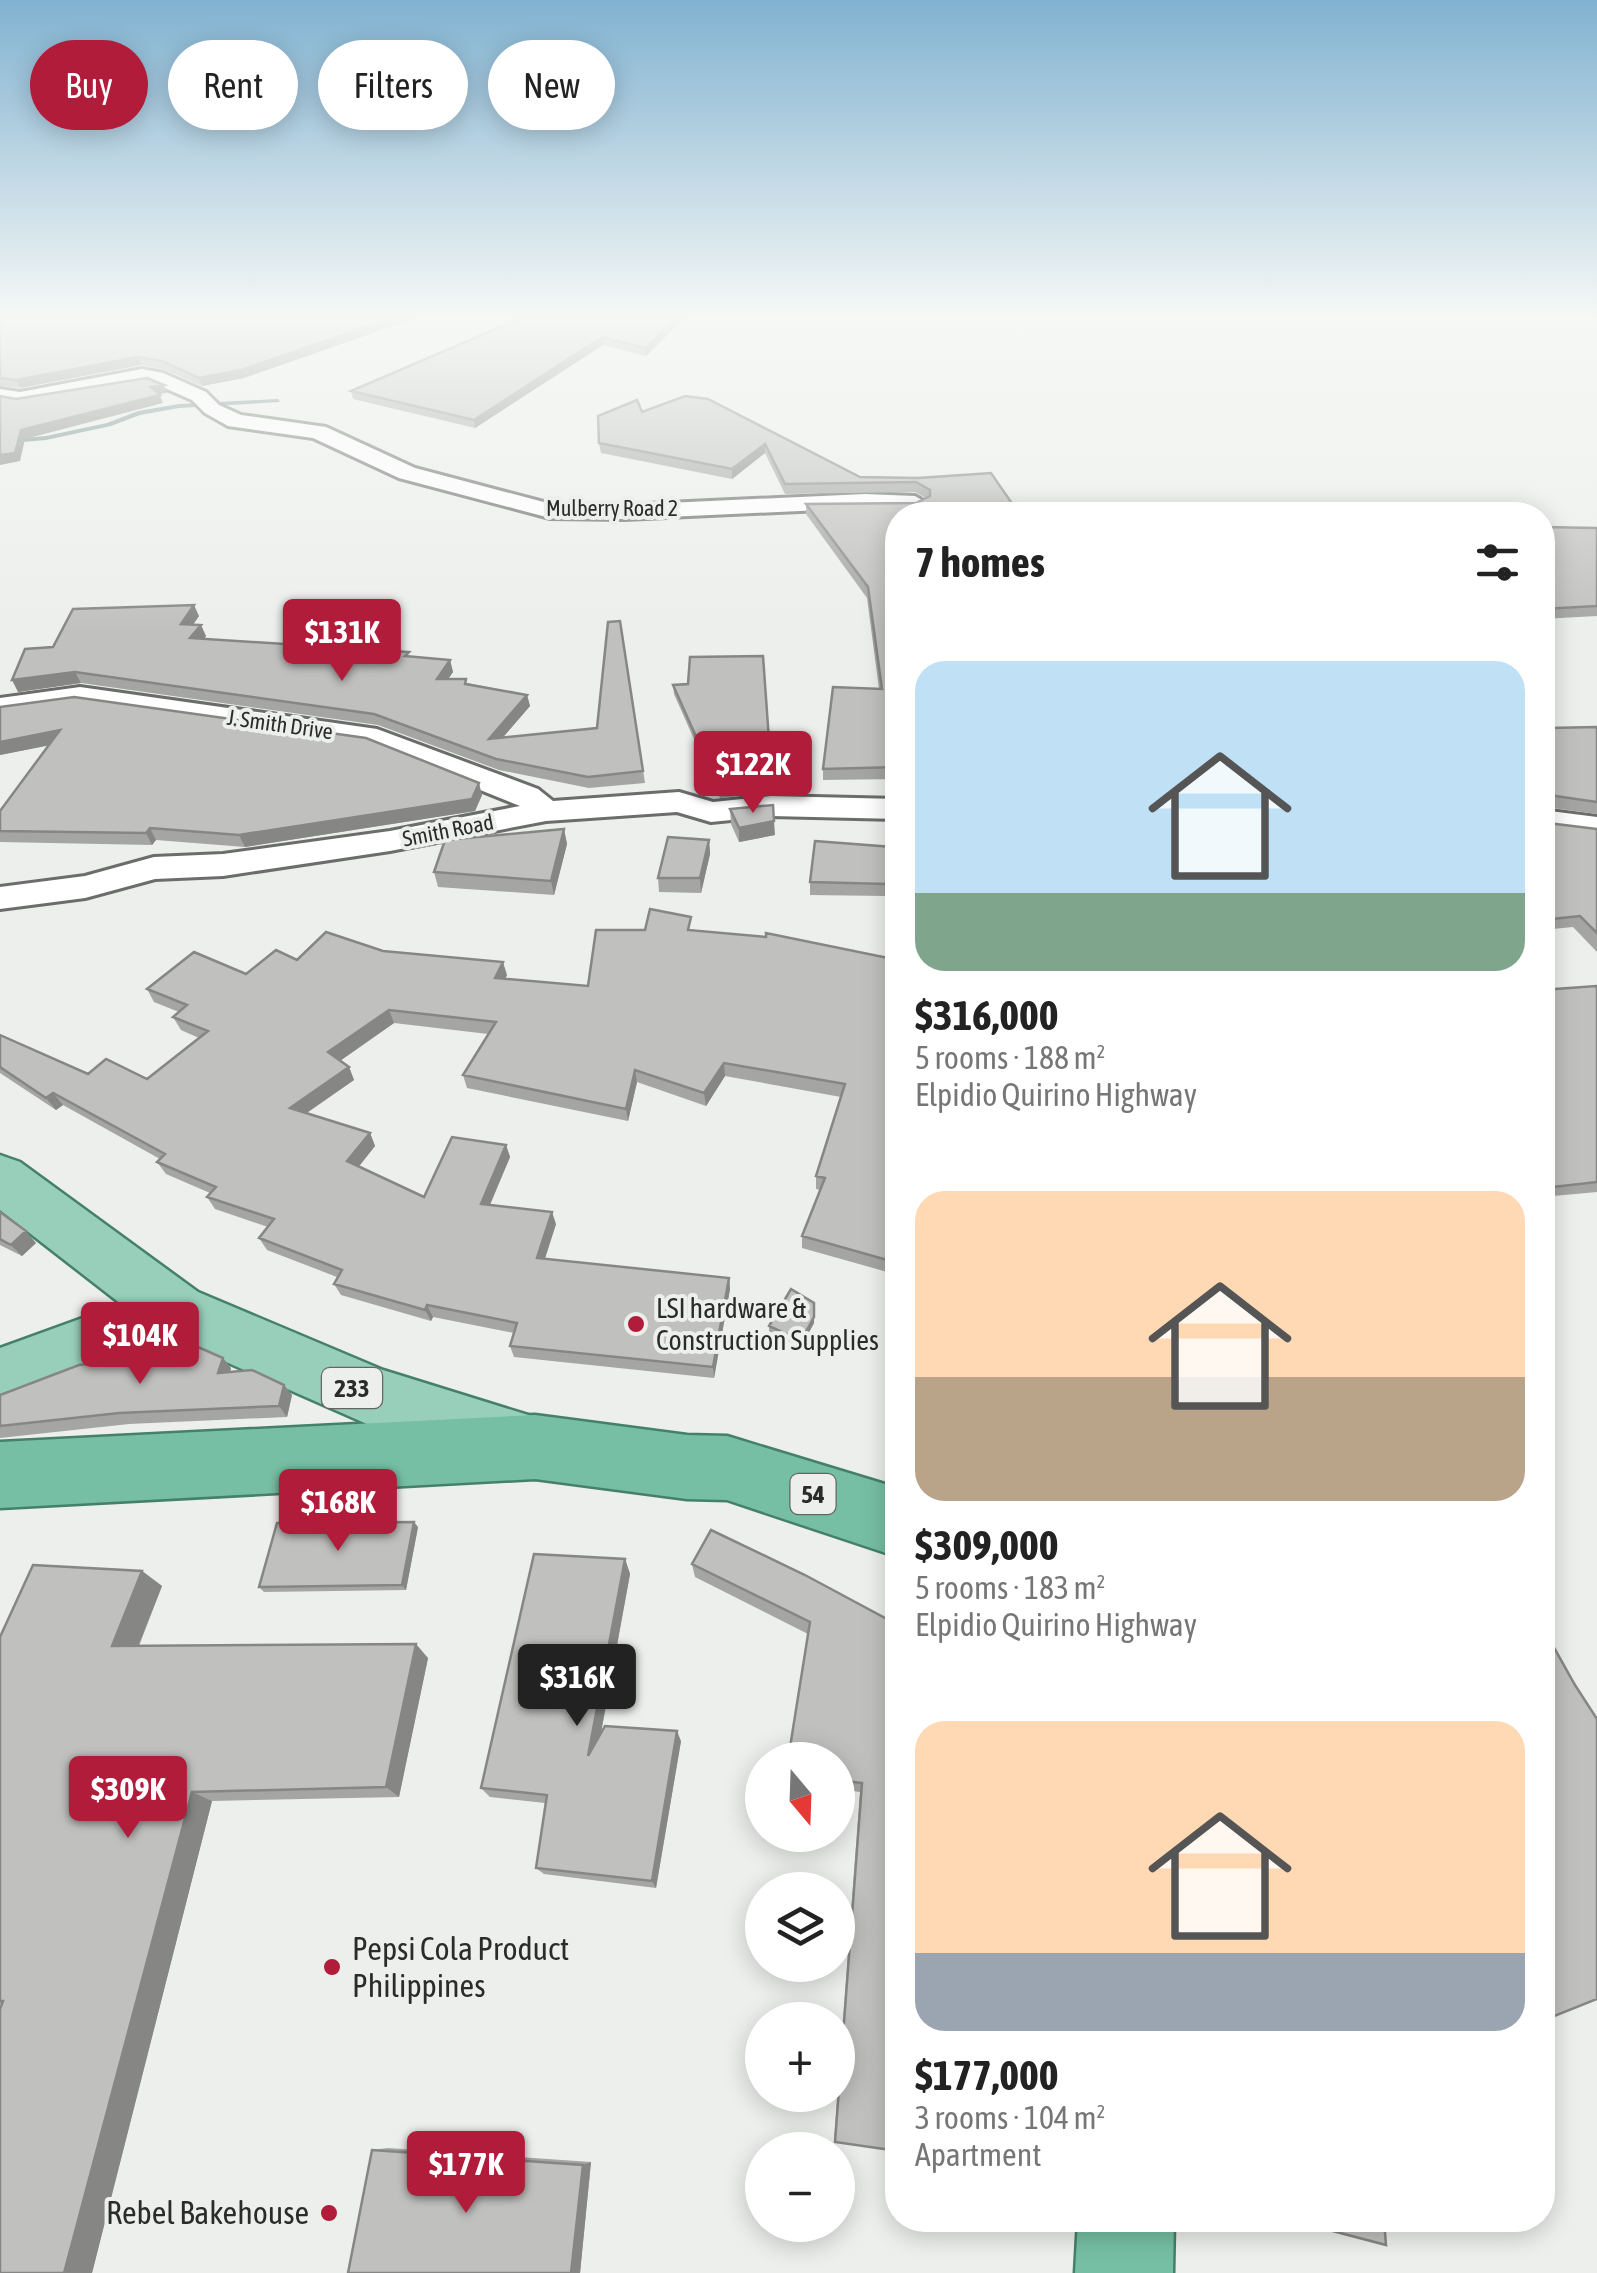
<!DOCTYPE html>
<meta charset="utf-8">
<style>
:root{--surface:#fff;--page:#f6f6f6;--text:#222;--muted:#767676;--accent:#b01c39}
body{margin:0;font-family:"Asap Condensed",sans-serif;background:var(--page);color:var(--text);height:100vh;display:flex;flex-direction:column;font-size:38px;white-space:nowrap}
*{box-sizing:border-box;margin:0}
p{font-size:32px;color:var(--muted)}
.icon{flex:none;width:55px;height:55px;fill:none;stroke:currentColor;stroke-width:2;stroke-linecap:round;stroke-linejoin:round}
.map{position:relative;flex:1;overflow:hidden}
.side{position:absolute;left:885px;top:502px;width:670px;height:1730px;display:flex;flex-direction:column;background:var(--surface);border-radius:40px;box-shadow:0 5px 25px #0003}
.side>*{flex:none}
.hud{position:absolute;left:30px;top:40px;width:705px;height:90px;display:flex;gap:20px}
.needle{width:65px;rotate:161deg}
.tools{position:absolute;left:745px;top:1742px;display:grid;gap:20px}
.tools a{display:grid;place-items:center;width:110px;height:110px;border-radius:50%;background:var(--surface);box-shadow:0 5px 25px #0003;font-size:50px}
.price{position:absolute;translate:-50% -85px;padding:0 22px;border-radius:10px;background:var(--accent);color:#fff;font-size:32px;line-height:65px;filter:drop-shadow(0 2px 5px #0008)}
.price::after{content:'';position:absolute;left:50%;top:60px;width:30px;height:22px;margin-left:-15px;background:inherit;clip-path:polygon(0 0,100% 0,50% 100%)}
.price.active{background:#222;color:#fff}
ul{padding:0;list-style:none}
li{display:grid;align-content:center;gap:20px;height:530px;padding:0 30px}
li span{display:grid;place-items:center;height:310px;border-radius:30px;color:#555}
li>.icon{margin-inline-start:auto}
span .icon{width:180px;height:180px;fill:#fffc;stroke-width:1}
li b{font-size:42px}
h2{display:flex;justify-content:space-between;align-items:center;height:120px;padding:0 30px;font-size:42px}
.pill{padding:0 35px;border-radius:45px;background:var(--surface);box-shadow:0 5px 25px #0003;font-size:35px;line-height:90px}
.pill.active{background:var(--accent);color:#fff}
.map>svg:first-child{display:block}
</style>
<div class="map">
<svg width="1597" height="2273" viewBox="0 0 1597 2273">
<rect width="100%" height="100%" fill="#ecefec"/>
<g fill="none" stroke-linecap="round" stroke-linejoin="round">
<path fill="#6a8886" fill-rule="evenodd" d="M278,399L280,402L179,408L140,415L111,426L46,440L0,444V440L46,436L107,423L138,411L179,404Z"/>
<g stroke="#6b6d6b" stroke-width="6">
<path id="minor" d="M142,369L163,373L206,392L219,405L241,415L326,427L415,468L551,504L624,505L865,494L915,496L927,503L915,510L865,508L624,519L550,518L399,478L313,438L228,426L205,413L192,400L151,382L20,404L0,401V389L20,392Z
M80,687L377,729L538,789L553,801L679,792L713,802L771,796L898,799V819L771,816L711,822L677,812L546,821L390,851L223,876L155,879L85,898L0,909V887L85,876L154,857L223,854L390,831L520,806L371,746L80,705L0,716V698Z
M1542,810L1597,817V837L1542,830Z"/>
</g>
<g stroke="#45816a" stroke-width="5">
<path id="primary" d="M0,1155L20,1162L198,1292L383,1370L541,1419L550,1441L541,1463L517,1472L376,1428L174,1339L0,1406V1348L121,1304L0,1210Z"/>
</g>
<g stroke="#45816a" stroke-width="5">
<path id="trunk" d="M535,1415L687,1435L727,1436L898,1488V1557L727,1500L687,1499L535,1479L0,1508V1442Z
M1078,2220H1174L1173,2273H1075Z"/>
</g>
<use href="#minor" fill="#fff" fill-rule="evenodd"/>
<use href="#primary" fill="#98cfbb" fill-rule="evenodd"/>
<use href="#trunk" fill="#76bfa4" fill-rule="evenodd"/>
</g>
<path fill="#a5a6a3" d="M0,316H421L244,378L202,386L165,370L141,365L20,388L0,386Z
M526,316H686L646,356L603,345L475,428L353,399L351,391Z
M685,396L860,477L918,478L991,473L898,515V779L823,780V769L879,689L867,598L806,514V504L916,503L926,498L915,492L785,494L765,453L732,479L601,453L599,443L642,412Z
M1542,527L1597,528V616L1542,619Z
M199,616L193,625L206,636L204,639L450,660L453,672L448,679L527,695L530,706L503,737L597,728L620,621L645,783L589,788L499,770L378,725L81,683L18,692L53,647Z
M1542,625L1549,728L1597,727V814L1545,807V819L1548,823L1597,829V952L1573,927L1542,930Z
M763,656L772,792L720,798L674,694L673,685L688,684Z
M0,707L482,795L475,811L245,847L156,840L152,845L0,842V811L49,745L0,755Z
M730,809L775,835L739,842L731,824Z
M564,829L567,844L554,895L438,887L434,872Z
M709,840L710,854L701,893L659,892L658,878Z
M892,847L886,896L810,895V882Z
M693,930L898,960V1275L802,1248V1236L820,1190L816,1189V1176L841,1097L725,1076L706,1106L637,1082L628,1121L467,1088L463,1075L488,1034L394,1023L340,1061L349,1067L354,1080L307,1113L370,1133L375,1146L358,1167L424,1197L506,1145L510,1157L490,1205L556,1224L545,1259L729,1278L730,1289L714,1378L514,1357L510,1346L514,1333L433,1317L431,1321L341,1295L334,1284L337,1277L267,1250L259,1238L268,1227L215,1209L207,1197L210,1193L166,1174L157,1162L160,1159L63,1105L56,1110L0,1073V1035L88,1074L147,1079L199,1038L181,1030L173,1017L179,1012L154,1002L147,989L246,974L297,960L383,951L507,975L505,979L588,986Z
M1597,988V1192L1542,1197V990Z
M0,1212L36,1243L22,1256L0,1245Z
M814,1323L801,1347L769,1332V1326Z
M231,1368L230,1372L284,1385L292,1395L287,1417L129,1424L0,1438V1395Z
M418,1527L406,1590L264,1592L259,1587Z
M625,1559L630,1574L601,1733L681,1741L656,1888L544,1874L536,1868L545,1803L490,1797L481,1788Z
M692,1564L898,1625L835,2142L834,2140L860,1792L838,1789V1760L808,1634L695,1577Z
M142,1571L162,1586L139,1646L428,1658L399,1797L212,1801L92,2273H0L2,2004H0V1637Z
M388,2148L591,2162L580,2273H348L372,2150Z
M1318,2220H1384L1386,2245L1318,2228Z"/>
<path fill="#868785" d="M397,316H421L244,378L202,386L199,378Z
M678,316H686L646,356V348Z
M602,337L603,345L475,428L474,420Z
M138,357L141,365L20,388L16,380Z
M164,385L167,393L154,395L151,387Z
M160,395L163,403L25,439L20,461L0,465V455L21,430Z
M765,444V453L732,479V469Z
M194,605L199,616L185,635L181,624Z
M201,625L206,636L195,649L190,638Z
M450,660L453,672L440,691L437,679Z
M75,672L81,683L18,692L12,680Z
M527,695L530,706L492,750L489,739Z
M60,730L66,742L0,755V742Z
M479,783L482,795L475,811L245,847L239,835Z
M774,821L775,835L739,842V828Z
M150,828L156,840L152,845L146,833Z
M564,829L567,844L554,895L551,881Z
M709,840L710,854L701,893L700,878Z
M503,962L507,975L499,991L495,978Z
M389,1010L394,1023L334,1065L328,1052Z
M724,1063L725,1076L706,1106L704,1093Z
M349,1067L354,1080L296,1120L290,1108Z
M635,1070L637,1082L628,1121L626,1109Z
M53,1093L63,1105L56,1110L46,1098Z
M370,1133L375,1146L353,1174L347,1161Z
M506,1145L510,1157L485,1216L481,1204Z
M552,1212L556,1224L541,1270L537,1258Z
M26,1231L36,1243L22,1256L11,1245Z
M729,1278L730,1289L714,1378L713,1367Z
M427,1305L433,1317L431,1321L425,1310Z
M814,1317V1323L801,1347V1341Z
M223,1358L231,1368L227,1383L218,1373Z
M284,1385L292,1395L287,1417L279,1406Z
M414,1522L418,1527L406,1590L402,1585Z
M625,1559L630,1574L595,1765L588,1756Z
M142,1571L162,1586L133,1659L112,1646Z
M416,1644L428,1658L399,1797L386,1787Z
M677,1731L681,1741L656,1888L652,1881Z
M192,1792L212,1801L92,2273H64Z
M591,2162L580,2273H571L583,2165Z"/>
<path fill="#c0c1be" stroke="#868785" stroke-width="2.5" d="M0,316H397L241,370L199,378L162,361L138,357L16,380L0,378Z
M526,316H678L646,348L602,337L474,420L351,391Z
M147,378L164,385L151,387L160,395L21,430L15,453L0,455V396L16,399Z
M685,396L708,399L860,477L918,478L991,473L1020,515H898V767L823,769L833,687L882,689L868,587L806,504L916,503L930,496V490L916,482L785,484L765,444L732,469L599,443L598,416L637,400L642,412Z
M1069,508L1140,509L1208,515H1069Z
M1542,527L1597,528V606L1542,609V535H1546L1542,531Z
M194,605L181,624L201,625L190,638L409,652L405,656L450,660L437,679H466L465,684L527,695L489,739L597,728L608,622L620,621L643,771L588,777L496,759L374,714L75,672L12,680L25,649L53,647L73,609Z
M1542,625L1551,643L1549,728L1597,727V802L1549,795L1545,799V819L1548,823L1597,829V933L1580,916L1542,920Z
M763,656L772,782L719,788L673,685L688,684L690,657Z
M74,697L366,738L479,783L472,799L239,835L150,828L146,833L0,831V811L60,730L0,742V707Z
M773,805L774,821L739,828L730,809Z
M564,829L551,881L434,872L445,840Z
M668,837L709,840L700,878H658Z
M815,841L892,847L887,884L810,882Z
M650,909L691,917L688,930L766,937V933L898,960V1263L802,1236L825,1178L816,1176L845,1084L724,1063L704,1093L635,1070L626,1109L463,1075L496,1022L389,1010L328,1052L349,1067L290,1108L370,1133L347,1161L424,1197L452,1137L506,1145L481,1204L552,1212L537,1258L729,1278L713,1367L510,1346L517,1323L427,1305L425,1310L334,1284L342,1270L259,1238L274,1219L207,1197L216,1187L157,1162L165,1154L53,1093L46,1098L0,1067V1035L88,1074L106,1059L147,1079L208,1031L173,1017L187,1005L147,989L194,952L246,974L276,950L297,960L326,932L383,951L503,962L495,978L588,986L596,930H645Z
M1596,986L1597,988V1182L1553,1187L1542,1186V990Z
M0,1212L26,1231L11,1245L0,1239Z
M791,1289L814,1303V1317L801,1341L769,1326Z
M189,1343L223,1358L218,1373L252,1370L284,1385L279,1406L119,1413L0,1426V1395L79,1365L123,1360L132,1344Z
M414,1522L402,1585L259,1587L277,1523Z
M711,1530L805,1575L898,1625V2151L835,2142L862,1783L838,1780V1760H788L810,1622L692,1564Z
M534,1554L625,1559L588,1756L605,1726L677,1731L652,1881L536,1868L547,1795L481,1788Z
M33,1565L142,1571L112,1646L416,1644L386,1787L192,1792L64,2273H0V2009L3,2001H0V1637Z
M1542,1626L1575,1685L1597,1719V1999L1542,2021Z
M372,2150L583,2165L571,2273H348Z
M1325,2220H1384L1386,2245L1325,2229Z"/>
<linearGradient id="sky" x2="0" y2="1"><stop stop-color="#81b2d1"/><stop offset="0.5" stop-color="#f6f8f6"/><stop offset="1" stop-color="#f6f8f6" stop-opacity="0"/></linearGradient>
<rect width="1597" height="634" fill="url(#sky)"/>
<g fill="#b01c39" stroke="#ecefec" stroke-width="4">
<circle cx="636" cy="1324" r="10"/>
<circle cx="332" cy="1967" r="10"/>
<circle cx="329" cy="2213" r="10"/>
</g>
<g text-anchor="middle" stroke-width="8" stroke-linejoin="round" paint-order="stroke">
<g font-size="22" fill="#2a2b2a" stroke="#ecefec">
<text x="612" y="516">Mulberry Road 2</text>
<text transform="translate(280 724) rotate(8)" y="8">J. Smith Drive</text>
<text transform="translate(448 830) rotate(-11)" y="8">Smith Road</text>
</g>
<g fill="#ecefec" stroke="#646664" stroke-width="2.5">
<rect x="322" y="1368" width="60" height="40" rx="8"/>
<rect x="790.5" y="1474" width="45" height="40" rx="8"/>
</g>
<g font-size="25" font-weight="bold" fill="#2a2b2a">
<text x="352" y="1397">233</text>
<text x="813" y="1503">54</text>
</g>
<g font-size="28" fill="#2a2b2a" stroke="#ecefec" text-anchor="start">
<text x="656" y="1318">LSI hardware &amp;<tspan x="656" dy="32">Construction Supplies</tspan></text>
</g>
<g font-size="32" fill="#2a2b2a" stroke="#ecefec" text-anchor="start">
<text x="352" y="1960">Pepsi Cola Product<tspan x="352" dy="37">Philippines</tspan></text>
<text x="309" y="2224" text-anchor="end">Rebel Bakehouse</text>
</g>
</g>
</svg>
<div class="tools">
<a><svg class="needle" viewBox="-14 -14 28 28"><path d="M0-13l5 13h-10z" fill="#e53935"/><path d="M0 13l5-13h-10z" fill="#767676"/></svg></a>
<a><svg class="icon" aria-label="layers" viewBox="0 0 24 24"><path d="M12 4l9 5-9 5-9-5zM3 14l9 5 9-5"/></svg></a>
<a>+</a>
<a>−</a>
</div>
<b class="price" style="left:342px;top:684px">$131K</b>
<b class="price" style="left:753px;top:816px">$122K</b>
<b class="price" style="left:140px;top:1387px">$104K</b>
<b class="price" style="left:338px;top:1554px">$168K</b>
<b class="price active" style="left:577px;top:1729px">$316K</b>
<b class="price" style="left:128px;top:1841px">$309K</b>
<b class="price" style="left:466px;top:2216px">$177K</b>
<div class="hud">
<a class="pill active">Buy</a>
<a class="pill">Rent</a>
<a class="pill">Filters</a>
<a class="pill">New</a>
</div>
<section class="side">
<h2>7 homes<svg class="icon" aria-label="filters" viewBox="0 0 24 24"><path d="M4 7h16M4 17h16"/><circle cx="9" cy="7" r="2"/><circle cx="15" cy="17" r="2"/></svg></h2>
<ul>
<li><span style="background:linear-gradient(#bfe0f5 75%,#7fa58c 0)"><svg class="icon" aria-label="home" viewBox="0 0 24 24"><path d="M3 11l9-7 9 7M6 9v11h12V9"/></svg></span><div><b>$316,000</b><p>5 rooms · 188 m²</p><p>Elpidio Quirino Highway</p></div></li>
<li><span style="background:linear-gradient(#ffd9b3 60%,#b9a48a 0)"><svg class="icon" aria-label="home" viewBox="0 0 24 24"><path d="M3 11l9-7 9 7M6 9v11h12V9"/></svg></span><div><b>$309,000</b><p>5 rooms · 183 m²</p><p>Elpidio Quirino Highway</p></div></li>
<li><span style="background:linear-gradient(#ffd9b3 75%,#9aa5b1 0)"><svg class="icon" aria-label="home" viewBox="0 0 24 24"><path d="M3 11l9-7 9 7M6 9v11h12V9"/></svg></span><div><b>$177,000</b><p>3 rooms · 104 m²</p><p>Apartment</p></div></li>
</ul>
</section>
</div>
